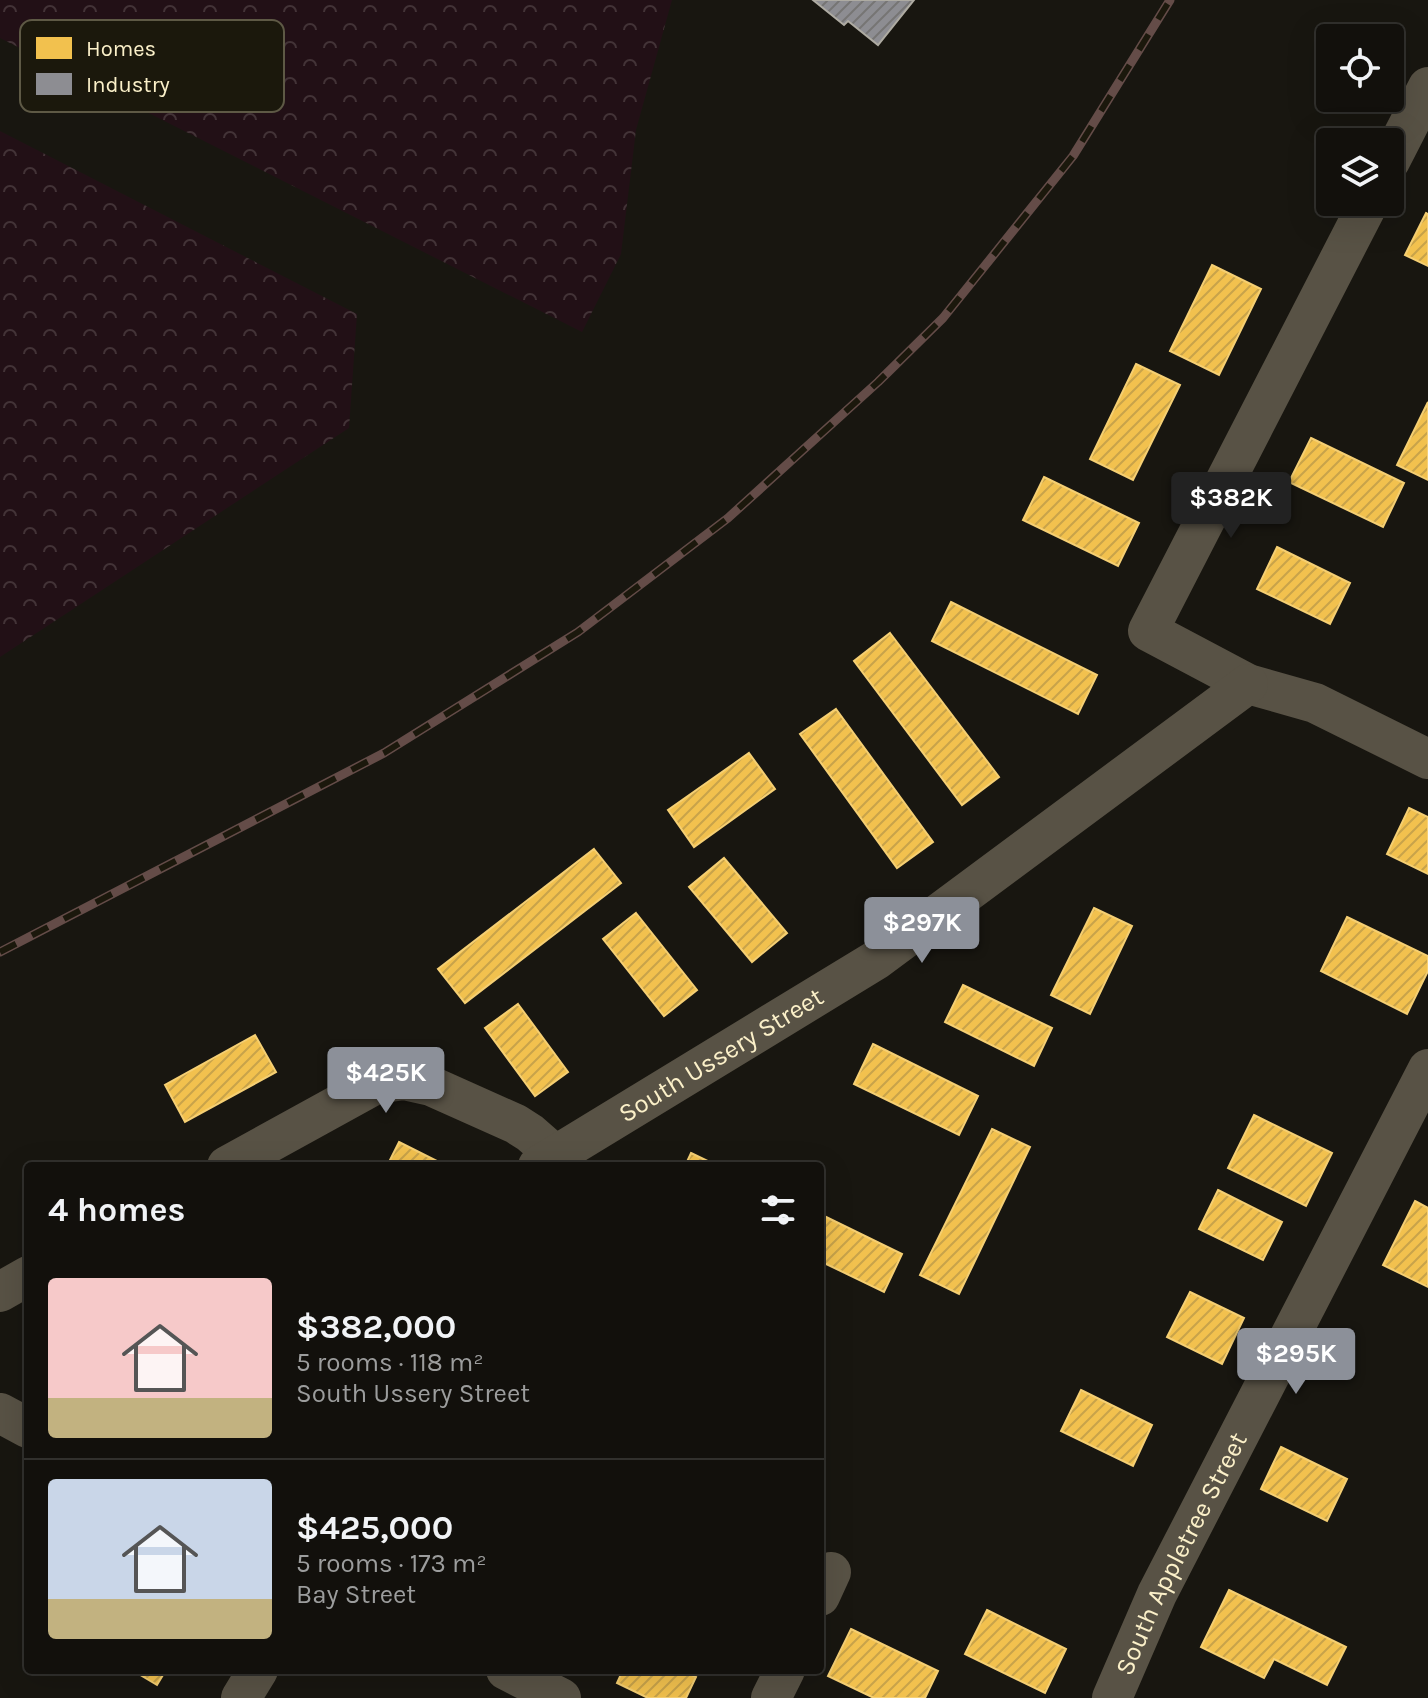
<!DOCTYPE html>
<meta charset="utf-8">
<style>
:root{--surface:#12100c;--page:#1f1e1a;--text:#f1f3f6;--muted:#9c9d9d;--line:#31302d;--accent:#8c9099}
body{margin:0;font-family:Karla,sans-serif;background:var(--page);color:var(--text);height:100vh;display:flex;flex-direction:column;font-size:30px;white-space:nowrap}
*{box-sizing:border-box;margin:0}
p{font-size:26px;color:var(--muted)}
.icon{flex:none;width:44px;height:44px;fill:none;stroke:currentColor;stroke-width:2;stroke-linecap:round;stroke-linejoin:round}
.map{position:relative;flex:1;overflow:hidden}
.sheet{position:absolute;left:24px;top:1162px;width:800px;height:512px;display:flex;flex-direction:column;background:var(--surface);border-radius:8px;box-shadow:0 8px 32px #0002,0 0 0 2px var(--line)}
.sheet>*{flex:none}
.tools{position:absolute;left:1316px;top:24px;display:grid;gap:16px}
.tools a{display:grid;place-items:center;width:88px;height:88px;border-radius:8px;background:var(--surface);box-shadow:0 8px 32px #0002,0 0 0 2px var(--line);font-size:40px}
.price{position:absolute;translate:-50% -68px;padding:0 18px;border-radius:8px;background:var(--accent);color:#fff;font-size:26px;line-height:52px;filter:drop-shadow(0 2px 4px #0008)}
.price::after{content:'';position:absolute;left:50%;top:48px;width:24px;height:18px;margin-left:-12px;background:inherit;clip-path:polygon(0 0,100% 0,50% 100%)}
.price.selected{background:#222;color:#fff}
ul{padding:0;list-style:none}
li{display:flex;align-items:center;gap:24px;height:200px;padding:0 24px}
li+li{border-top:2px solid var(--line)}
li span{display:grid;place-items:center;flex:none;width:224px;height:160px;border-radius:8px;color:#555}
li>.icon{margin-inline-start:auto}
span .icon{width:96px;height:96px;fill:#fffc;stroke-width:1}
li b{font-size:34px}
h2{display:flex;justify-content:space-between;align-items:center;height:96px;padding:0 24px;font-size:34px}
.map>svg:first-child{display:block}
</style>
<div class="map">
<svg width="1428" height="1698" viewBox="0 0 1428 1698">
<defs>
<pattern id="forest-crowns" width="20" height="18" patternUnits="userSpaceOnUse" patternTransform="scale(2)"><rect width="20" height="18" fill="#221016"/><path d="M2 6a3 3 0 1 1 6 0M12 15a3 3 0 1 1 6 0" fill="none" stroke="#433337"/></pattern>
<pattern id="homes-hatch" width="6" height="6" patternUnits="userSpaceOnUse" patternTransform="scale(2)"><rect width="6" height="6" fill="#f2c14e"/><path d="M-1 1l2-2M0 6l6-6M5 7l2-2" fill="none" stroke="#c8a34a"/></pattern>
<pattern id="industry-hatch" width="6" height="6" patternUnits="userSpaceOnUse" patternTransform="scale(2)"><rect width="6" height="6" fill="#8d8d92"/><path d="M-1 1l2-2M0 6l6-6M5 7l2-2" fill="none" stroke="#767574"/></pattern>
</defs>
<rect width="100%" height="100%" fill="#181610"/>
<path fill="url(#forest-crowns)" d="M0,0H672L636,130L621,254L582,332L0,38Z
M0,131L357,314L349,428L0,657Z"/>
<path fill="url(#homes-hatch)" stroke="#f5cf73" stroke-width="2" d="M1426,213L1428,214V266L1405,255Z
M1212,265L1261,289L1219,375L1170,351Z
M1136,364L1180,385L1133,480L1090,459Z
M1428,402V480L1397,465Z
M1311,438L1404,483L1383,527L1289,482Z
M1044,477L1139,523L1118,566L1023,520Z
M1277,547L1350,583L1330,624L1257,589Z
M951,602L1097,675L1078,714L932,641Z
M890,633L999,777L962,805L854,661Z
M836,709L933,842L897,868L800,734Z
M749,753L775,789L694,847L668,810Z
M1409,808L1428,817V874L1387,854Z
M594,849L621,883L465,1003L438,969Z
M724,858L787,933L752,962L689,887Z
M1094,908L1132,926L1090,1014L1051,995Z
M636,913L697,990L664,1016L603,939Z
M1347,917L1428,956V971L1407,1014L1321,971Z
M963,985L1052,1028L1034,1066L945,1022Z
M518,1004L568,1072L535,1096L485,1028Z
M255,1035L276,1072L185,1122L165,1085Z
M873,1044L978,1096L959,1135L854,1084Z
M1254,1115L1332,1153L1306,1206L1228,1168Z
M992,1129L1030,1147L959,1294L920,1275Z
M399,1142L437,1161L435,1166H387Z
M691,1153L718,1166H685Z
M1218,1190L1282,1222L1263,1260L1199,1229Z
M1415,1201L1428,1208V1287L1383,1265Z
M820,1214L902,1254L884,1292L820,1261Z
M1190,1292L1244,1318L1222,1364L1167,1337Z
M1081,1390L1152,1425L1133,1466L1061,1431Z
M1281,1447L1347,1479L1327,1521L1261,1489Z
M1229,1590L1346,1647L1327,1685L1274,1659L1264,1678L1201,1647Z
M987,1610L1066,1649L1045,1693L965,1654Z
M851,1629L938,1671L925,1698H874L828,1676Z
M132,1670H166L157,1685Z
M623,1670H680L696,1677L686,1698H648L617,1683Z"/>
<path fill="url(#industry-hatch)" stroke="#aeaba2" stroke-width="2" d="M813,0H914L878,45L848,21L844,25Z"/>
<g fill="none" stroke-linecap="round" stroke-linejoin="round">
<g stroke="#585245" stroke-width="40">
<path d="M1390,161L1428,87"/>
<path d="M1369,202L1148,631L1248,684L1315,703L1428,759"/>
<path d="M227,1166L376,1084L404,1080L431,1086L516,1124L530,1133L554,1154"/>
<path id="s1" d="M538,1166L876,960L1248,684"/>
<path d="M0,1292L28,1276"/>
<path d="M0,1413L28,1428"/>
<path d="M820,1596L831,1572"/>
<path d="M506,1670L561,1698"/>
<path d="M241,1698L258,1670"/>
<path d="M771,1698L785,1670"/>
<path id="s2" d="M1112,1698L1157,1594L1428,1069"/>
</g>
<g stroke="#644c48" stroke-width="9">
<path id="rail" d="M0,952L384,753L578,632L728,518L878,382L943,318L1073,156L1170,0"/>
</g>
<use href="#rail" stroke="#1b180c" stroke-width="6" stroke-dasharray="18" stroke-linecap="butt"/>
</g>
<g text-anchor="middle" stroke-width="8" stroke-linejoin="round" paint-order="stroke">
<g font-size="26" fill="#fbf0c9" stroke="#1b180c">
<text dy="9" stroke="none"><textPath href="#s1" startOffset="214">South Ussery Street</textPath></text>
<text dy="9" stroke="none"><textPath href="#s2" startOffset="160">South Appletree Street</textPath></text>
</g>
</g>
<rect x="20" y="20" width="264" height="92" rx="12" fill="#1b180c" stroke="#5e5945" stroke-width="2"/>
<rect x="36" y="37" width="36" height="22" fill="#f2c14e"/>
<rect x="36" y="73" width="36" height="22" fill="#8d8d92"/>
<g font-size="22" fill="#fbf0c9">
<text x="86" y="56">Homes</text>
<text x="86" y="92">Industry</text>
</g>
</svg>
<div class="tools">
<a><svg class="icon" aria-label="locate" viewBox="0 0 24 24"><circle cx="12" cy="12" r="6"/><path d="M12 2v4M12 18v4M2 12h4M18 12h4"/></svg></a>
<a><svg class="icon" aria-label="layers" viewBox="0 0 24 24"><path d="M12 4l9 5-9 5-9-5zM3 14l9 5 9-5"/></svg></a>
</div>
<b class="price selected" style="left:1231px;top:540px">$382K</b>
<b class="price" style="left:922px;top:965px">$297K</b>
<b class="price" style="left:386px;top:1115px">$425K</b>
<b class="price" style="left:1296px;top:1396px">$295K</b>
<section class="sheet">
<h2>4 homes<svg class="icon" aria-label="filters" viewBox="0 0 24 24"><path d="M4 7h16M4 17h16"/><circle cx="9" cy="7" r="2"/><circle cx="15" cy="17" r="2"/></svg></h2>
<ul>
<li><span style="background:linear-gradient(#f6c9c9 75%,#c2b280 0)"><svg class="icon" aria-label="home" viewBox="0 0 24 24"><path d="M3 11l9-7 9 7M6 9v11h12V9"/></svg></span><div><b>$382,000</b><p>5 rooms · 118 m²</p><p>South Ussery Street</p></div></li>
<li><span style="background:linear-gradient(#c9d6e8 75%,#c2b280 0)"><svg class="icon" aria-label="home" viewBox="0 0 24 24"><path d="M3 11l9-7 9 7M6 9v11h12V9"/></svg></span><div><b>$425,000</b><p>5 rooms · 173 m²</p><p>Bay Street</p></div></li>
</ul>
</section>
</div>
